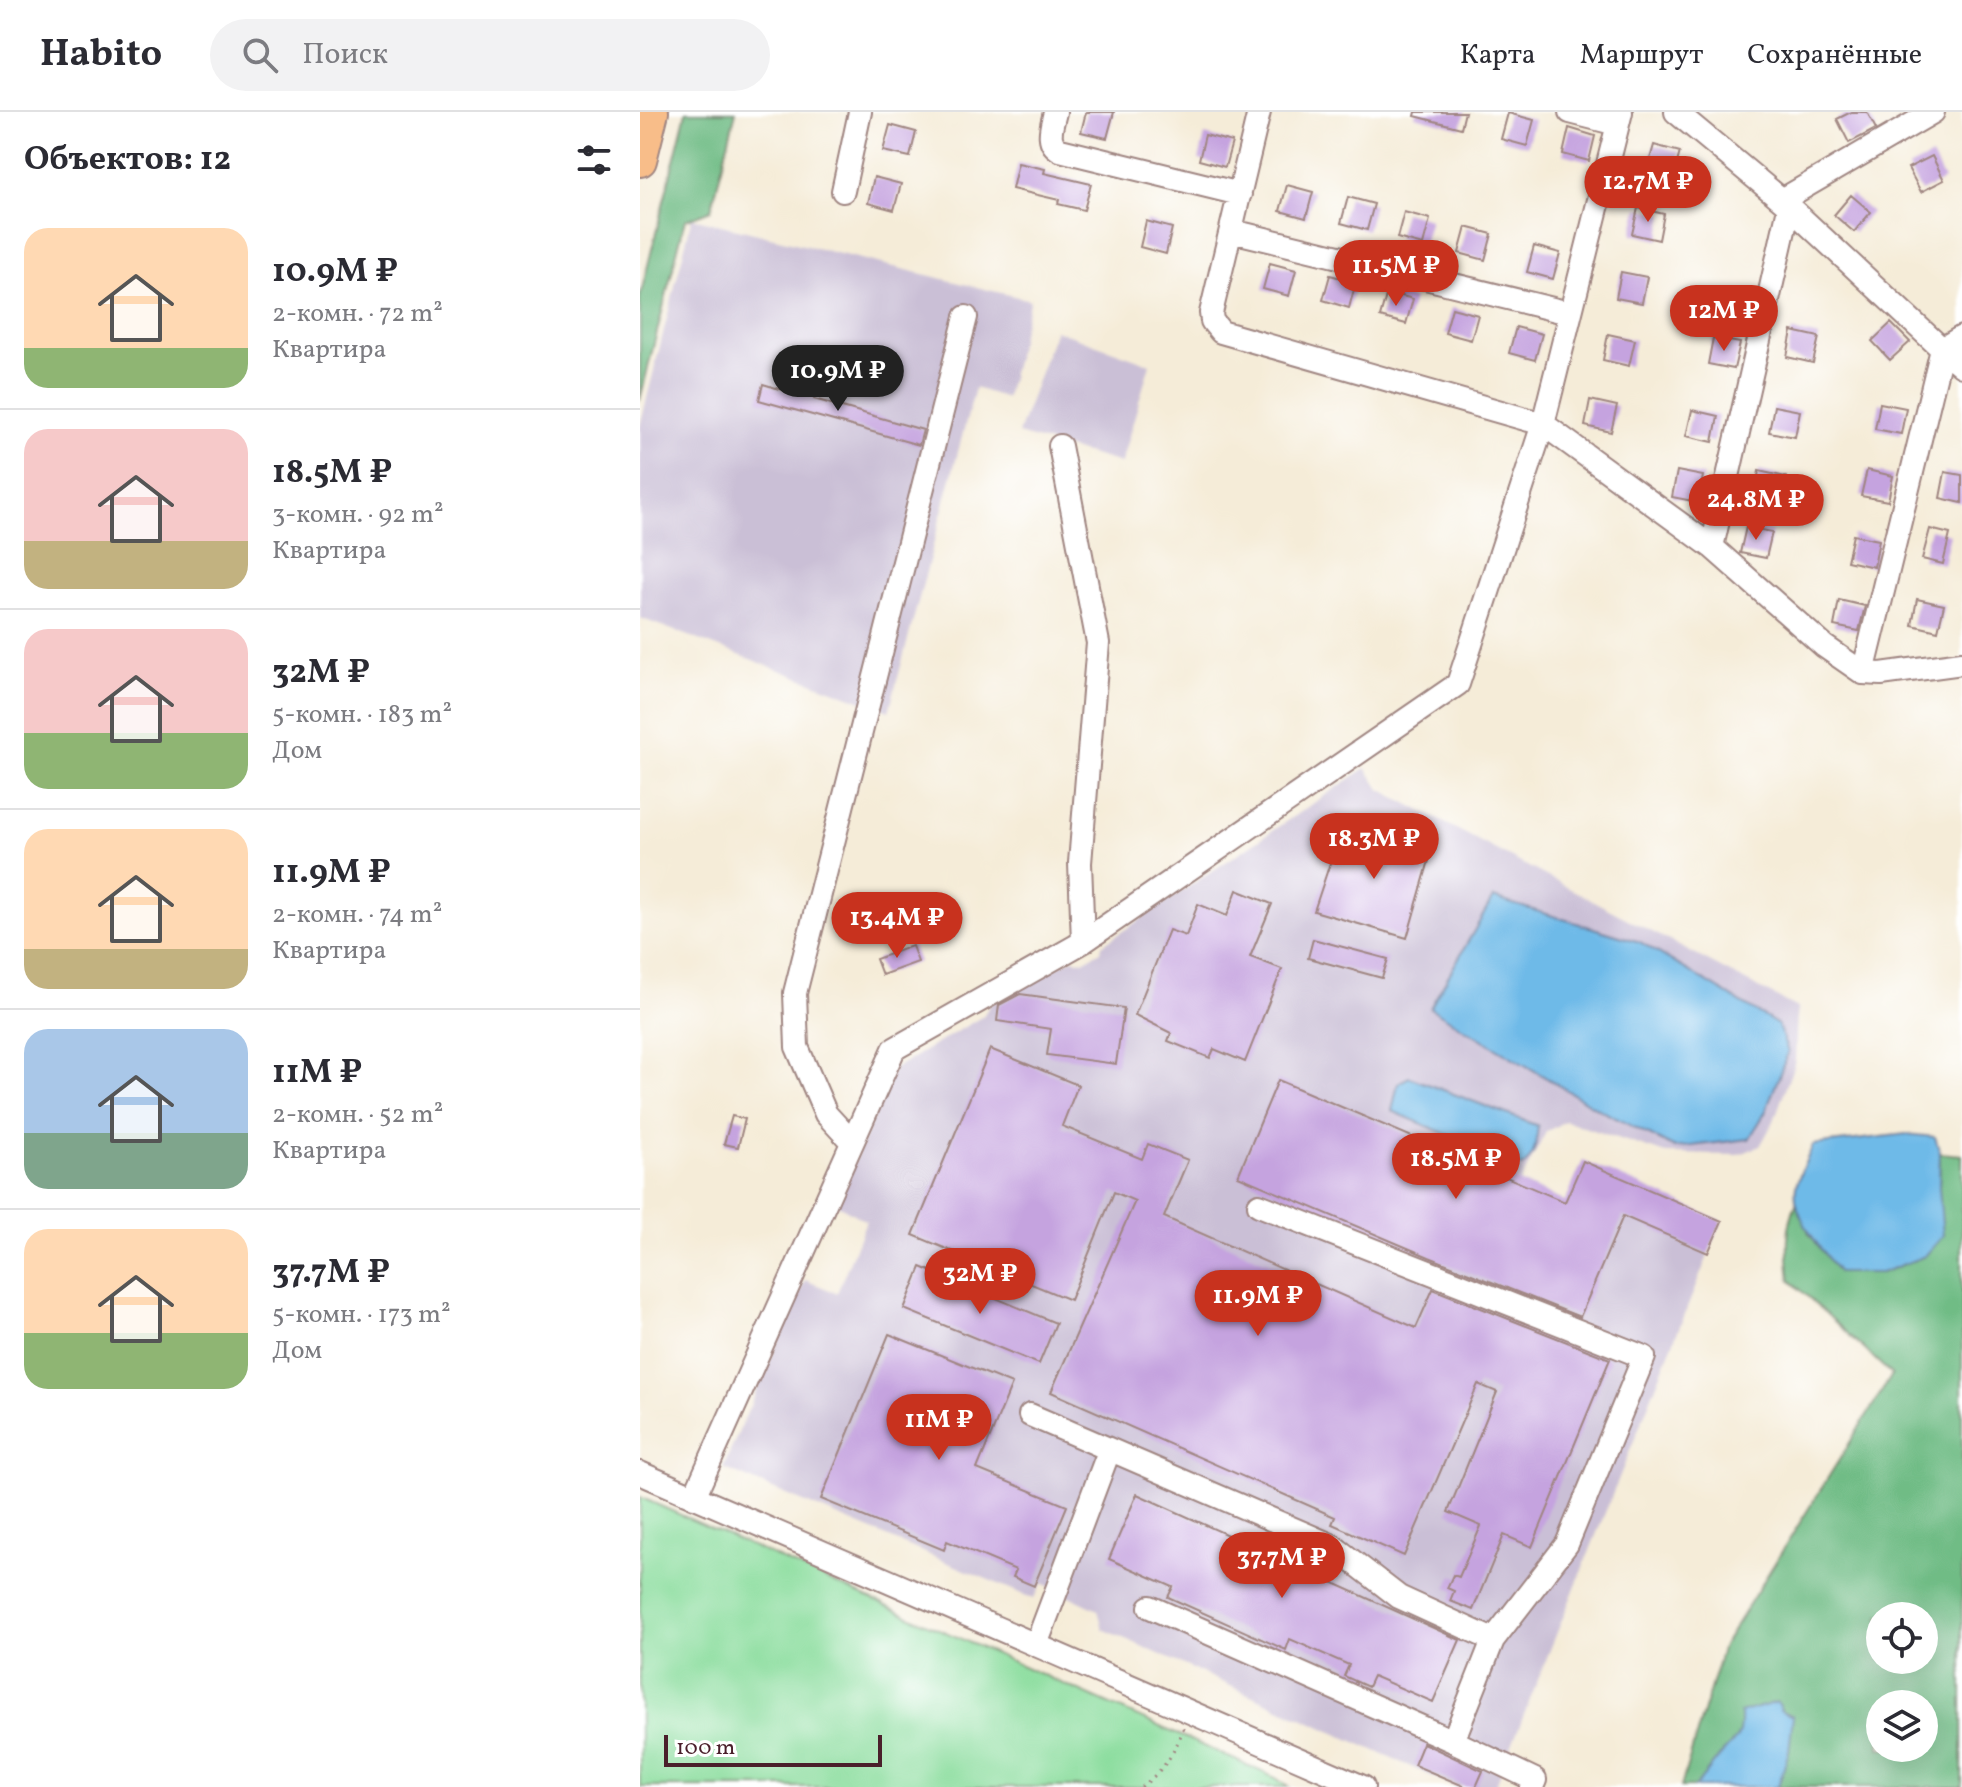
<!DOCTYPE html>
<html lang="ru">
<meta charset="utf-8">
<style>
:root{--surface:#fff;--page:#f2f2f3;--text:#2b2b33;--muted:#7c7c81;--line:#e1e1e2;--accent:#c8321e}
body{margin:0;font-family:Vollkorn,serif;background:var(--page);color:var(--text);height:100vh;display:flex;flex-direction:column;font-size:30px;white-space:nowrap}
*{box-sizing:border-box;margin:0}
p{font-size:26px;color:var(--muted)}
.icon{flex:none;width:44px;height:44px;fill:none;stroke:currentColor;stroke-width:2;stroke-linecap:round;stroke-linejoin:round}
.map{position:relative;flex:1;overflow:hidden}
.side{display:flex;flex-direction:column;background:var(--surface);width:640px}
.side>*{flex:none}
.tools{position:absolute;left:1226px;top:1490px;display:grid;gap:16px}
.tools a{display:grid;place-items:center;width:72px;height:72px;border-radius:50%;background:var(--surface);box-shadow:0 8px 32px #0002;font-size:40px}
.scale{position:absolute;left:24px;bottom:20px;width:218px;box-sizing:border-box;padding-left:8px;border:4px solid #4a1f2b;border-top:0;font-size:22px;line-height:28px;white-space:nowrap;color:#4a1f2b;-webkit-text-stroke:6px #fff;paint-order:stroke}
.price{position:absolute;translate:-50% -68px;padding:0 18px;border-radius:28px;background:var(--accent);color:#fff;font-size:26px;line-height:52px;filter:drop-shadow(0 2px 4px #0008)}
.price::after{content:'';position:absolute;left:50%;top:48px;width:24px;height:18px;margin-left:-12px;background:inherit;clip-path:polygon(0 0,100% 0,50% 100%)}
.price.on{background:#222;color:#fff}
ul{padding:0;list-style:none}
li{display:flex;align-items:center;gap:24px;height:200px;padding:0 24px}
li+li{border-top:2px solid var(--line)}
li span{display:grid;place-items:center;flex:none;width:224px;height:160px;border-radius:24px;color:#555}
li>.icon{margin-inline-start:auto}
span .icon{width:96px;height:96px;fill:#fffc;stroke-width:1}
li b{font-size:34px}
h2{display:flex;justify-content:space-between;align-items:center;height:96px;padding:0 24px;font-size:34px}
header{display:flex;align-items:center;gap:48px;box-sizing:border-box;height:112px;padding:0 40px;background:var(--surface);border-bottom:2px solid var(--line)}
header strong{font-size:38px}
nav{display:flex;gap:44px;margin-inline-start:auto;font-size:28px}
.search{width:560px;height:72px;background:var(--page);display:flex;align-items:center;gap:20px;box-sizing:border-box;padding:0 28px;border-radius:44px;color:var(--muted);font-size:30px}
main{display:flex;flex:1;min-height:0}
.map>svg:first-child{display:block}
</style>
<header>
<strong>Habito</strong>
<div class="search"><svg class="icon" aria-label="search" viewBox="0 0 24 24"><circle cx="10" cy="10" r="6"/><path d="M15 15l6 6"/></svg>Поиск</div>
<nav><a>Карта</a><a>Маршрут</a><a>Сохранённые</a></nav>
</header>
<main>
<section class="side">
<h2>Объектов: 12<svg class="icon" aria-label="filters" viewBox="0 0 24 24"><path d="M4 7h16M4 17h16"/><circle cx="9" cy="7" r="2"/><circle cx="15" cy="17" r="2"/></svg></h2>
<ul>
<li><span style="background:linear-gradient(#ffd9b3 75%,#8fb573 0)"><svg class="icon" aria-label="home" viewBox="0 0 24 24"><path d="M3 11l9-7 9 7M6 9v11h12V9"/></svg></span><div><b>10.9M ₽</b><p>2-комн. · 72 m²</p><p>Квартира</p></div></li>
<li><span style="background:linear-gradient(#f6c9c9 70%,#c2b280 0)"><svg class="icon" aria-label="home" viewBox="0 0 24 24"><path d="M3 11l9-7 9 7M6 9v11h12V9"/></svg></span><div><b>18.5M ₽</b><p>3-комн. · 92 m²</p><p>Квартира</p></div></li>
<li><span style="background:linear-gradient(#f6c9c9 65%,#8fb573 0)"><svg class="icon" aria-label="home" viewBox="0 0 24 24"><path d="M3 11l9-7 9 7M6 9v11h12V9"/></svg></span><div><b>32M ₽</b><p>5-комн. · 183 m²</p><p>Дом</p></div></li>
<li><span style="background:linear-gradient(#ffd9b3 75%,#c2b280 0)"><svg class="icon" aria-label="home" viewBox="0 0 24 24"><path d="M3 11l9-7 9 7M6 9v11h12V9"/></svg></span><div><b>11.9M ₽</b><p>2-комн. · 74 m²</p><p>Квартира</p></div></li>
<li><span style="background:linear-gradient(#a9c7e8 65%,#7fa58c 0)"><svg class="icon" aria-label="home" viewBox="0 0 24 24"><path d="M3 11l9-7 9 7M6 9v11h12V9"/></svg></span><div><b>11M ₽</b><p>2-комн. · 52 m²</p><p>Квартира</p></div></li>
<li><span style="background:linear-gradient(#ffd9b3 65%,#8fb573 0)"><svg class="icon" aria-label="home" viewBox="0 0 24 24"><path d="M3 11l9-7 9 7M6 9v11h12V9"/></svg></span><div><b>37.7M ₽</b><p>5-комн. · 173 m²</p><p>Дом</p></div></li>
</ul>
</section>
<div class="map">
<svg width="1322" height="1675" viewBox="0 0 1322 1675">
<rect width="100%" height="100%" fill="#fff"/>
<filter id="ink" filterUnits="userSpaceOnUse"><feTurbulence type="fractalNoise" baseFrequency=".0125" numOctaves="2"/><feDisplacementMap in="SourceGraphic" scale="16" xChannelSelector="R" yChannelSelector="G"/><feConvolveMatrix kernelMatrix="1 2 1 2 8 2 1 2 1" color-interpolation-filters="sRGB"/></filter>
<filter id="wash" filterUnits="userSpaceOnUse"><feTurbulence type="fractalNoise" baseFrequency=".006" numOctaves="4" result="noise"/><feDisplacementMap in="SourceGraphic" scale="32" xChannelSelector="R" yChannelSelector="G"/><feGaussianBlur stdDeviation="1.8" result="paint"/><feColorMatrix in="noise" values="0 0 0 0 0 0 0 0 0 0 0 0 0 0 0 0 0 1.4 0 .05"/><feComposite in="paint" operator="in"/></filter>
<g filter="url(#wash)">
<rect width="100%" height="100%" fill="#f5ecd8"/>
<path fill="#cabfd6" d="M52,106L390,188L366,286L335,276L249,599L0,506V314Z
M415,218L510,252L481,351L378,322Z
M726,656L740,677L1157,896L1155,949L1134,1009L1120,1034L1098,1043L1026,1042L925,1009L906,1020L880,1070L926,1090L943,1049L1082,1109L855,1675H816L463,1517L458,1498L402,1471L394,1487L83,1356L165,1168L197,1181L226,1109L196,1092L254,957L343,904L351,891L432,847L443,849L461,839L462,833Z"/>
<path fill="#8bdd9e" stroke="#6a7e64" stroke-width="2" d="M0,1385L636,1666L648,1675H0Z"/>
<path fill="#70bc85" stroke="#5d6e58" stroke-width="2" fill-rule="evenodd" d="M46,0H96L71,98L45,108L0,288V185Z
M1300,1041L1322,1043V1675H1041L1083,1534L1252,1263L1150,1168C1147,1140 1145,1115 1157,1090L1169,1121L1199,1161H1241L1285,1144L1299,1075ZM1240,1504H1284V1548H1240ZM1240,1592H1284V1636H1240Z"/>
<path fill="#6ebae8" stroke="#5c6c8a" stroke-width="2" d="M853,786L1000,830L1138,913L1148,940L1125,1001L1109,1027L1035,1036L960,998L790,896Z
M769,965L898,1014C896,1031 896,1043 882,1055L752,999L758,971Z
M1266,1022L1295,1025L1300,1041L1299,1075L1303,1124L1285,1144L1241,1161H1199C1183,1139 1151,1104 1156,1075C1159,1061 1168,1046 1173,1033Z
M1137,1590L1141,1599L1153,1604L1149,1639L1138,1675H1054C1064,1666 1070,1655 1079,1645C1095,1626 1101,1631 1100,1601Z"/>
<g id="blocks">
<path fill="#c5a3df" d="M446,0H474L467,26L441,20Z
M776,0H825L821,16L775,4Z
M1211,0H1227L1236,17L1209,31L1197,7Z
M868,1L894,8L887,34L861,27Z
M250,13L276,20L270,45L243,39Z
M929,16L955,24L949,49L923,42Z
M565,23L592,30L585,55L559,48Z
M1014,33L1040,40L1033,65L1007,58Z
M1292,44L1304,68L1281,80L1268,56Z
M378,51L405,57L404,61L451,72L444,98L418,92L419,88L372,77Z
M234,65L261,72L254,98L228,91Z
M647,73L673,80L666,106L640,99Z
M1211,83L1231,100L1214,120L1194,103Z
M708,85L734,92L727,118L701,111Z
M998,96L1024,102L1019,128L992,122Z
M764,100L790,107L783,133L757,126Z
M506,109L532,116L526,142L500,135Z
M826,115L852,122L845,148L819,141Z
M894,134L920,141L913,167L887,160Z
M630,151L656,158L649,184L623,177Z
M981,160L1007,165L1002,191L976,186Z
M690,163L716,170L709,196L683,188Z
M747,180L773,187L766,212L740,205Z
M812,196L838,203L831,228L805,221Z
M1251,211L1270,230L1250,248L1232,229Z
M876,215L902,222L895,248L869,241Z
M1152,219L1179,225L1173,251L1147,245Z
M968,222L995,228L989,254L963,248Z
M1073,226L1100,231L1094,257L1068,252Z
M123,272L159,283L162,272L177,276L174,287L283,318L279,333L119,288Z
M950,288L977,294L971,320L945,314Z
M1240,291L1266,296L1261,322L1235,317Z
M1134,294L1160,299L1155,325L1129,320Z
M1052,298L1078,304L1073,330L1046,324Z
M1227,358L1253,364L1248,389L1221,384Z
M1037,359L1063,364L1058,390L1032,385Z
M1119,359L1146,365L1140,391L1114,385Z
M1305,360L1322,363V391L1300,386Z
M1106,415L1132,420L1126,446L1100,441Z
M1290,417L1310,422L1303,452L1282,447Z
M1213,423L1239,428L1234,455L1207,449Z
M1277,487L1304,493L1298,519L1272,513Z
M1199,488L1225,494L1219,519L1194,514Z
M703,712L792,738L767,826L674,799Z
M597,778L632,792L610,845L642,857L605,950L574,937L570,946L528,929L531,921L495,903L529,818L546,824L558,792L587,804Z
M673,827L748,847L742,866L668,846Z
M272,834L278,850L242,863L236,847Z
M380,882L484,896L476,952L407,943L411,917L357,909L359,893Z
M350,937L438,973L422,1014L502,1047L508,1032L548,1048L524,1105L776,1216L793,1177L970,1247L892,1435L864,1423L833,1498L810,1489L814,1479L807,1476L813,1463L819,1465L841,1414L808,1400L857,1280L838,1272L764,1444L692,1412L695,1405L411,1280L495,1089L474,1080L430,1188L273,1123Z
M638,968L925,1090L943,1049L1082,1109L1068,1141L983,1104L940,1205L789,1145L598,1064Z
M92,1004L105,1007L98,1035L84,1032Z
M281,1155L416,1211L399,1252L264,1197Z
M249,1222L372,1272L337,1357L427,1394L394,1474L373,1465L376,1458L307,1429L304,1438L181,1387Z
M497,1382L820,1528L793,1590L733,1564L728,1575L704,1564L709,1553L650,1527L646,1538L528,1485L533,1475L469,1447Z
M783,1631L843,1659L836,1675H826L774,1653Z"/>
</g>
</g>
<g filter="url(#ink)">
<use href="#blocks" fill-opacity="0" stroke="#a08682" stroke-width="2"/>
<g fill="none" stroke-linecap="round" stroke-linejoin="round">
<g stroke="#a08682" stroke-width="26">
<path id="minor" d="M415,0C412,14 405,30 420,38L600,82
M619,0L571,201L572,209L581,220L903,312L1072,435L1184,534L1223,561L1241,562L1322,551
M930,0L977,12
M1036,0L1142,88L1302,237L1322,225
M203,79L220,0
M1142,88L1293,0
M592,119L929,201
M420,334L458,531L440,751L443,830
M1072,435L1149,96
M1223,561L1302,237L1322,254
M211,1029L186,1002L157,935L155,881L326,205
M390,1303L693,1434L759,1485L853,1528L927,1432L1004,1245L619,1093
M0,1361L723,1675
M54,1385L254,937L443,830L818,572L903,312L981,0
M510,1495L813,1629
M853,1528L813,1629L895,1668L892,1675
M396,1533L469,1339"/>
</g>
<g stroke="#a08682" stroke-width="36">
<path id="highway" d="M0,48L12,0"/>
</g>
<path stroke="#a08682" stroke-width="3" stroke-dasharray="2 6" stroke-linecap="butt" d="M501,1675C523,1659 536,1640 544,1614"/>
<use href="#minor" stroke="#fff" stroke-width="22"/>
<use href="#highway" stroke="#f8bd89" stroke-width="32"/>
</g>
</g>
</svg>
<div class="tools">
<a><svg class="icon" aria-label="locate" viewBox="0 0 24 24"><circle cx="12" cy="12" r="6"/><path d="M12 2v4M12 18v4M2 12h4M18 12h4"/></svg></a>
<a><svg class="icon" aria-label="layers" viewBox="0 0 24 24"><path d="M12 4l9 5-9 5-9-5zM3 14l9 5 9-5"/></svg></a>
</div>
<div class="scale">100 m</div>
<b class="price" style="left:1008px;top:112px">12.7M ₽</b>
<b class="price" style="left:756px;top:196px">11.5M ₽</b>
<b class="price" style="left:1084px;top:241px">12M ₽</b>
<b class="price on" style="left:198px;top:301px">10.9M ₽</b>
<b class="price" style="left:1116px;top:430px">24.8M ₽</b>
<b class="price" style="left:734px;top:769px">18.3M ₽</b>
<b class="price" style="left:257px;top:848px">13.4M ₽</b>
<b class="price" style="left:816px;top:1089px">18.5M ₽</b>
<b class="price" style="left:340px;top:1204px">32M ₽</b>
<b class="price" style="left:618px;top:1226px">11.9M ₽</b>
<b class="price" style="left:299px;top:1350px">11M ₽</b>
<b class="price" style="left:642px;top:1488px">37.7M ₽</b>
</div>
</main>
